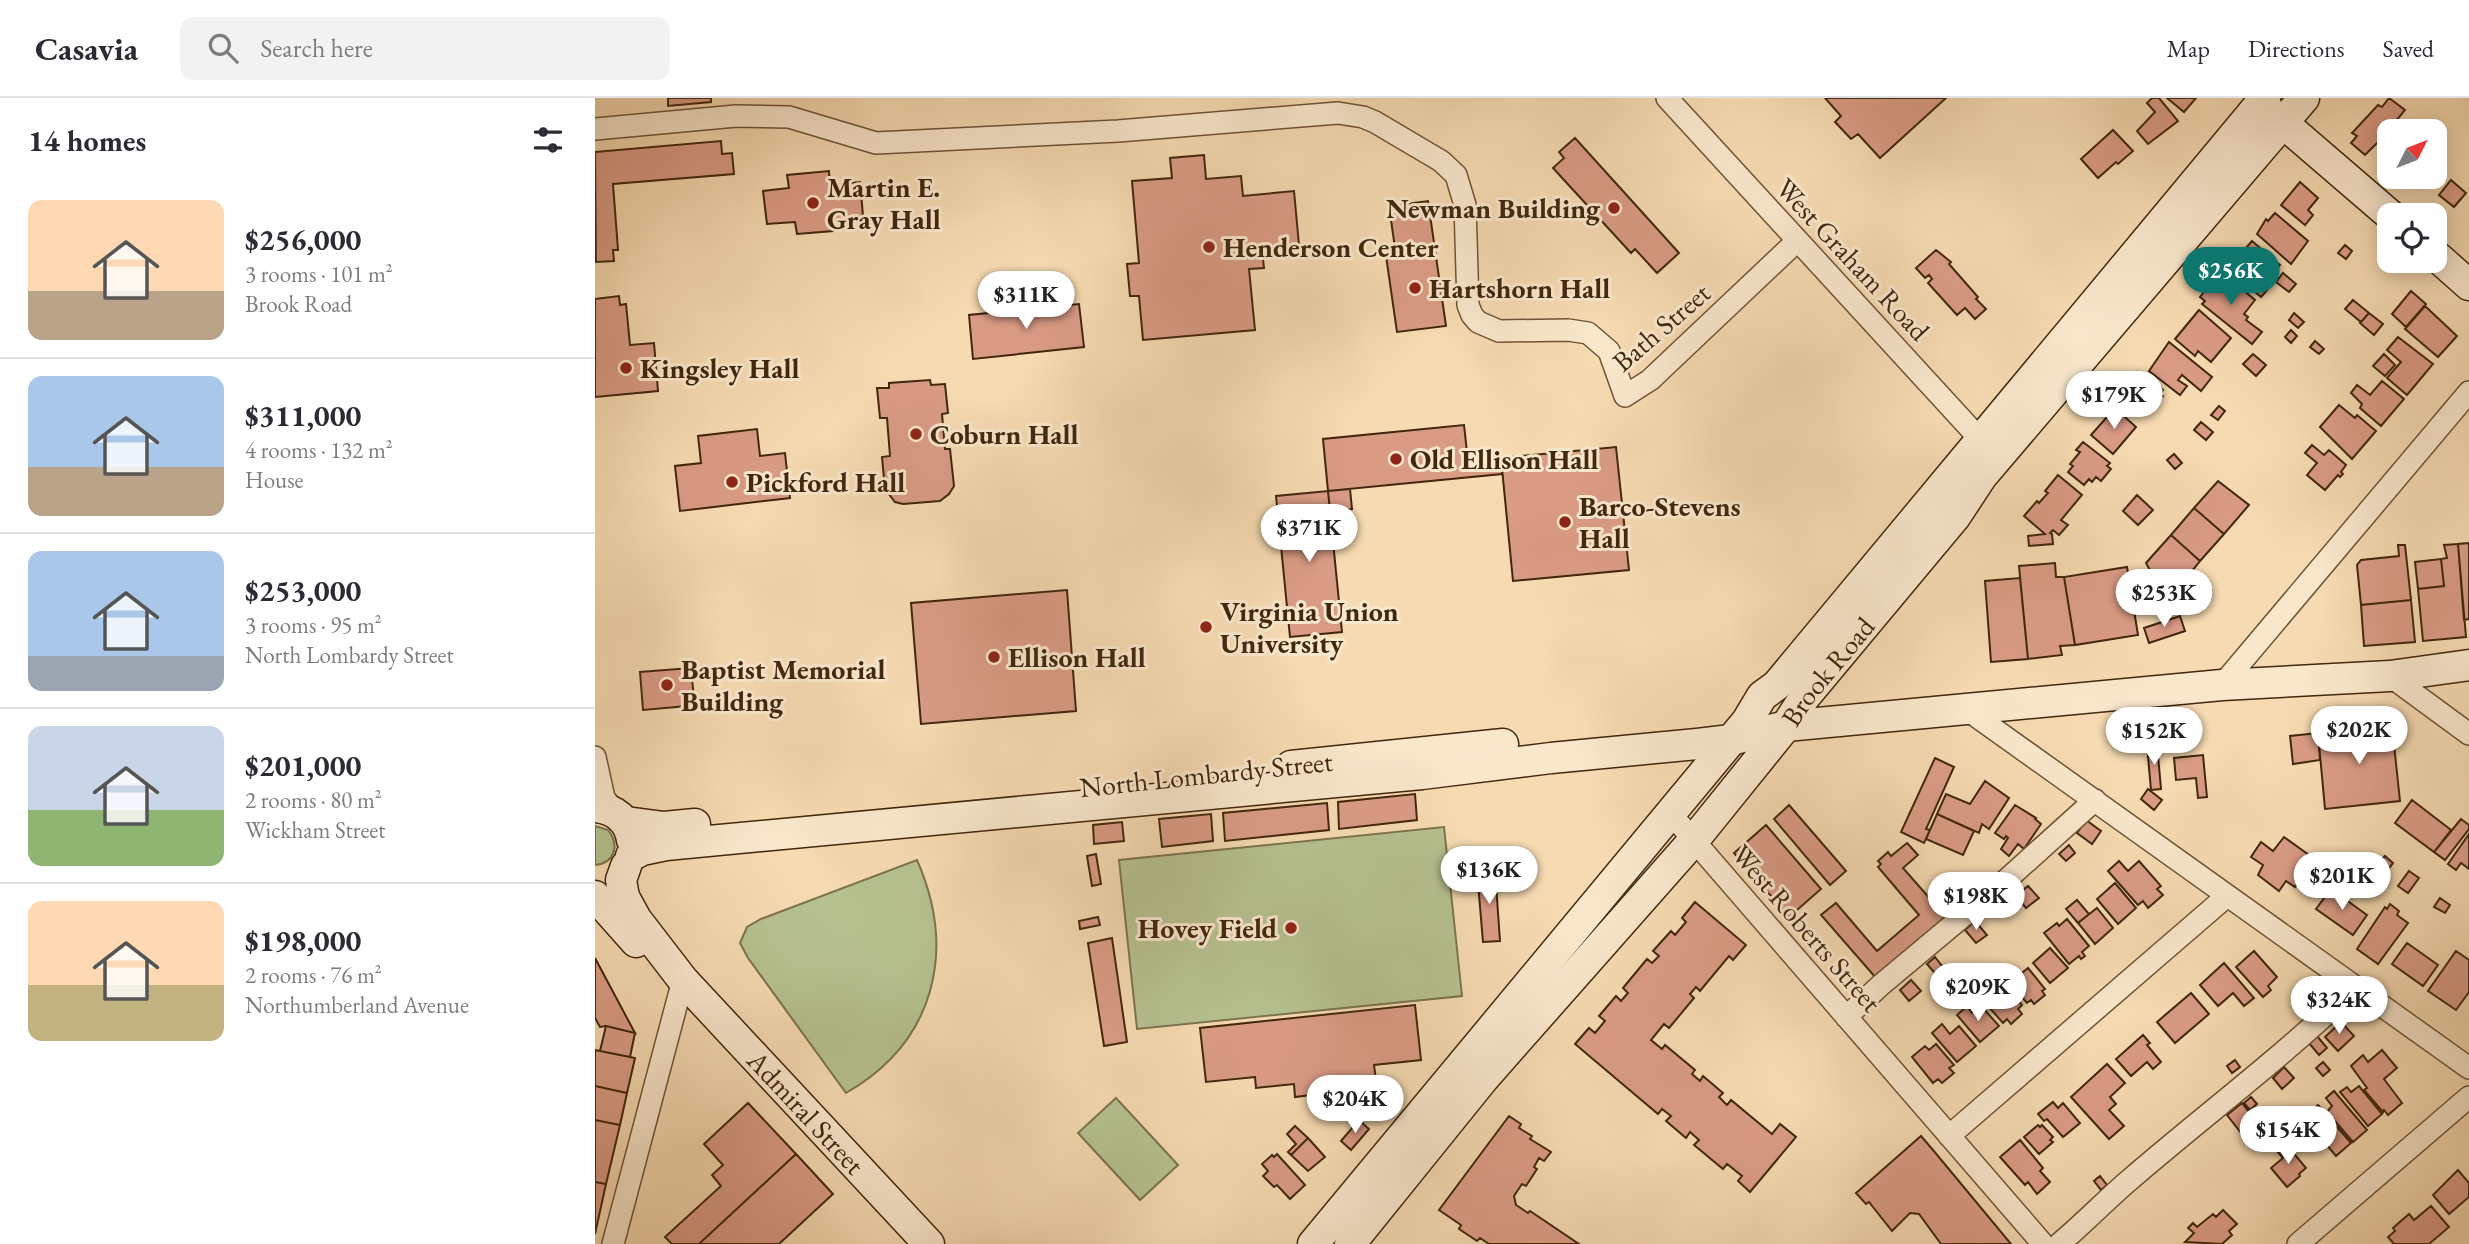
<!DOCTYPE html>
<meta charset="utf-8">
<style>
:root{--surface:#fff;--page:#f2f2f3;--text:#2b2b33;--muted:#7c7c81;--line:#e1e1e2;--accent:#0f766e}
body{margin:0;font-family:"EB Garamond",serif;background:var(--page);color:var(--text);height:100vh;display:flex;flex-direction:column;font-size:26px;white-space:nowrap}
*{box-sizing:border-box;margin:0}
p{font-size:23px;color:var(--muted)}
.icon{flex:none;width:38px;height:38px;fill:none;stroke:currentColor;stroke-width:2;stroke-linecap:round;stroke-linejoin:round}
.map{position:relative;flex:1;overflow:hidden}
.drawer{display:flex;flex-direction:column;background:var(--surface);width:595px}
.drawer>*{flex:none}
.needle{width:46px;rotate:48deg}
.fabs{position:absolute;left:1782px;top:21px;display:grid;gap:14px}
.fabs a{display:grid;place-items:center;width:70px;height:70px;border-radius:14px;background:var(--surface);box-shadow:0 4px 18px #0003;font-size:35px}
.price{position:absolute;translate:-50% -60px;padding:0 16px;border-radius:24px;background:#fff;color:#222;font-size:23px;line-height:46px;filter:drop-shadow(0 2px 4px #0008)}
.price::after{content:'';position:absolute;left:50%;top:42px;width:21px;height:16px;margin-left:-10px;background:inherit;clip-path:polygon(0 0,100% 0,50% 100%)}
.price.active{background:var(--accent);color:#fff}
ul{padding:0;list-style:none}
li{display:flex;align-items:center;gap:21px;height:175px;padding:0 28px}
li+li{border-top:2px solid var(--line)}
li span{display:grid;place-items:center;flex:none;width:196px;height:140px;border-radius:14px;color:#555}
li>.icon{margin-inline-start:auto}
span .icon{width:84px;height:84px;fill:#fffc;stroke-width:1}
li b{font-size:30px}
h2{display:flex;justify-content:space-between;align-items:center;height:84px;padding:0 28px;font-size:30px}
header{display:flex;align-items:center;gap:42px;box-sizing:border-box;height:98px;padding:0 35px;background:var(--surface);border-bottom:2px solid var(--line)}
header strong{font-size:33px}
nav{display:flex;gap:38px;margin-inline-start:auto;font-size:24px}
.search{width:490px;height:63px;background:var(--page);display:flex;align-items:center;gap:18px;box-sizing:border-box;padding:0 24px;border-radius:14px;color:var(--muted);font-size:26px}
main{display:flex;flex:1;min-height:0}
.map>svg:first-child{display:block}
</style>
<header>
<strong>Casavia</strong>
<div class="search"><svg class="icon" aria-label="search" viewBox="0 0 24 24"><circle cx="10" cy="10" r="6"/><path d="M15 15l6 6"/></svg>Search here</div>
<nav><a>Map</a><a>Directions</a><a>Saved</a></nav>
</header>
<main>
<section class="drawer">
<h2>14 homes<svg class="icon" aria-label="filters" viewBox="0 0 24 24"><path d="M4 7h16M4 17h16"/><circle cx="9" cy="7" r="2"/><circle cx="15" cy="17" r="2"/></svg></h2>
<ul>
<li><span style="background:linear-gradient(#ffd9b3 65%,#b9a48a 0)"><svg class="icon" aria-label="home" viewBox="0 0 24 24"><path d="M3 11l9-7 9 7M6 9v11h12V9"/></svg></span><div><b>$256,000</b><p>3 rooms · 101 m²</p><p>Brook Road</p></div></li>
<li><span style="background:linear-gradient(#a9c7e8 65%,#b9a48a 0)"><svg class="icon" aria-label="home" viewBox="0 0 24 24"><path d="M3 11l9-7 9 7M6 9v11h12V9"/></svg></span><div><b>$311,000</b><p>4 rooms · 132 m²</p><p>House</p></div></li>
<li><span style="background:linear-gradient(#a9c7e8 75%,#9aa5b1 0)"><svg class="icon" aria-label="home" viewBox="0 0 24 24"><path d="M3 11l9-7 9 7M6 9v11h12V9"/></svg></span><div><b>$253,000</b><p>3 rooms · 95 m²</p><p>North Lombardy Street</p></div></li>
<li><span style="background:linear-gradient(#c9d6e8 60%,#8fb573 0)"><svg class="icon" aria-label="home" viewBox="0 0 24 24"><path d="M3 11l9-7 9 7M6 9v11h12V9"/></svg></span><div><b>$201,000</b><p>2 rooms · 80 m²</p><p>Wickham Street</p></div></li>
<li><span style="background:linear-gradient(#ffd9b3 60%,#c2b280 0)"><svg class="icon" aria-label="home" viewBox="0 0 24 24"><path d="M3 11l9-7 9 7M6 9v11h12V9"/></svg></span><div><b>$198,000</b><p>2 rooms · 76 m²</p><p>Northumberland Avenue</p></div></li>
</ul>
</section>
<div class="map">
<svg width="1874" height="1146" viewBox="0 0 1874 1146">
<rect width="100%" height="100%" fill="#f6dab1"/>
<filter id="stains"><feTurbulence type="fractalNoise" baseFrequency=".00286" numOctaves="4"/><feColorMatrix values="0 0 0 0 .2 0 0 0 0 .09 0 0 0 0 .02 0 0 0 .5 -.17"/></filter>
<radialGradient id="worn" r=".72"><stop offset=".6" stop-color="#630" stop-opacity="0"/><stop offset="1" stop-color="#630" stop-opacity=".3"/></radialGradient>
<path fill="#b6c190" stroke="#7c744e" stroke-width="2" d="M0,728L13,732C25,747 20,765 0,767Z
M849,729L867,898L542,931L524,762Z
M322,762C362,853 340,944 251,995L153,860L145,845L152,829L166,821Z
M521,1000L583,1067L545,1102L483,1035Z"/>
<path fill="#da9b85" stroke="#41270d" stroke-width="2" d="M73,0H116V4L73,8Z
M1230,0H1351L1285,60L1263,36L1256,41L1240,24L1246,18Z
M1557,0H1564L1583,23L1553,46L1542,33L1560,14L1552,5Z
M1572,0H1601L1589,14Z
M1794,0L1810,12L1791,35L1794,37V42L1790,46L1785,42L1770,57L1756,45L1762,38L1757,35L1783,7L1787,9Z
M1518,32L1538,53L1523,66L1521,64L1503,80L1486,61Z
M980,40L1084,155L1062,175L1040,151L1036,155L958,70L969,60L964,54Z
M126,43L127,56L137,55L139,76L18,86L23,152H18L19,163L1,164L0,54Z
M609,57L611,81L646,78L648,98L699,93L704,147L667,151L669,170L654,171L660,232L548,242L544,198H535L532,166L544,165L537,83L577,80L575,60Z
M234,73L235,87L265,84L268,118L237,122L238,133L202,136L200,124L172,126L168,93L194,90L192,77Z
M1856,82L1871,95L1859,109L1844,97Z
M1705,84L1723,100L1713,112L1718,117L1710,127L1686,107Z
M833,103L851,228L802,234L790,151L800,150L794,108Z
M1680,115L1713,143L1696,166L1662,136L1671,121L1673,123Z
M1657,143L1685,167L1674,179L1679,184L1666,199L1642,178L1653,166L1644,158Z
M1750,147L1757,153L1751,161L1743,155Z
M1341,152L1356,164L1354,166L1383,199L1381,201L1391,211L1380,221L1370,210L1362,217L1333,185L1337,181L1334,177L1330,180L1321,170Z
M1688,175L1701,186L1694,194L1681,184Z
M1630,177L1660,202L1649,216L1653,219L1651,222L1667,234L1657,246L1607,206L1610,203L1605,199L1617,184L1622,188Z
M1816,193L1831,206L1811,229L1797,216Z
M24,198L25,207L31,206L35,247L59,245L63,293L0,299V201Z
M1758,202L1774,215L1766,224L1750,211Z
M484,206L489,249L378,261L374,217Z
M1830,208L1862,238L1843,259L1810,231Z
M1604,212L1636,240L1616,264L1603,253L1600,258L1580,241Z
M1699,215L1709,224L1703,230L1694,222Z
M1774,215L1788,226L1779,237L1765,225Z
M1696,232L1702,238L1696,245L1690,239Z
M1803,239L1838,266L1812,297L1792,280L1806,264L1792,252Z
M1720,243L1729,251L1724,256L1715,249Z
M1574,244L1617,279L1606,293L1587,277L1583,282L1592,288L1585,297L1554,273Z
M1658,256L1671,267L1661,278L1648,266Z
M1789,256L1800,267L1790,278L1778,268Z
M1542,274L1545,277L1547,275L1568,292L1565,296L1568,298L1563,304L1560,302L1545,316L1538,311L1542,307L1529,297L1540,283L1537,280Z
M335,282L336,287L350,286L353,315L347,316L350,351H355L359,388L354,396L345,403L308,406L300,404L290,391L287,359L295,358L292,320H285L282,290H294V285Z
M1787,283L1809,301L1786,328L1765,310L1767,306L1756,295L1762,287L1775,297Z
M1744,307L1760,320L1762,317L1781,333L1757,361L1725,329Z
M1624,308L1630,313L1623,322L1616,317Z
M1520,310L1541,329L1518,356L1496,337Z
M1606,324L1618,334L1611,342L1599,332Z
M869,327L873,363L906,360L907,376L733,393L728,341Z
M162,331L165,358L190,355L195,400L85,413L80,368L106,365L103,338Z
M1488,344L1515,365L1512,368L1516,371L1506,383L1501,379L1497,384L1494,381L1489,387L1473,374L1478,368L1475,366L1485,354L1481,352Z
M1717,347L1729,357L1734,352L1751,367L1746,374L1748,376L1745,379L1743,377L1730,392L1712,377L1722,365L1710,355Z
M1021,349L1034,472L918,483L906,360Z
M1579,356L1587,365L1580,371L1572,362Z
M1463,377L1487,397L1466,422L1473,427L1464,437L1458,432L1455,435L1457,436L1458,446L1434,448L1433,438L1450,436L1429,418L1442,403L1444,405L1453,395L1450,393Z
M1623,383L1654,407L1629,436L1599,410Z
M755,391L757,411L735,413L733,393Z
M733,393L747,534L695,539L681,398Z
M1542,397L1558,412L1543,427L1528,413Z
M1599,410L1629,436L1605,463L1576,437Z
M1576,437L1605,463L1597,473L1617,492L1616,500L1606,513L1597,516L1558,478L1551,465Z
M1874,445V521L1869,522L1863,446Z
M1863,446L1871,539L1828,543L1823,491L1849,488L1846,461L1852,460L1849,447Z
M1803,447H1810L1816,502L1766,507L1762,467L1766,462L1804,458Z
M1846,461L1849,488L1823,491L1820,464Z
M1460,465L1461,479H1469L1480,547L1465,548L1467,557L1433,561L1424,468Z
M1532,469L1543,537L1480,547L1469,479Z
M1425,480L1433,561L1396,564L1390,483Z
M472,492L481,613L326,626L316,505Z
M1816,502L1820,544L1769,548L1766,507Z
M1585,518L1590,533L1554,545L1549,530Z
M96,570L99,601H90L92,608L48,612L45,574Z
M1775,619H1784V621L1797,628L1805,703L1730,711L1723,635L1759,632Z
M1723,635L1725,662L1698,666L1695,638Z
M1562,646L1566,691L1556,692L1552,647Z
M1608,657L1612,699L1603,700L1601,680L1581,682L1579,660Z
M1340,660L1359,669L1331,731L1335,732L1329,745L1306,734Z
M1390,683L1414,700L1394,731L1387,726L1384,735L1342,716L1351,696L1375,706Z
M1553,691L1567,702L1559,712L1546,701Z
M820,696L822,722L744,731L743,704Z
M1817,702L1856,732L1839,754L1800,725Z
M732,705L734,732L630,743L628,715Z
M1194,707L1251,773L1235,787L1179,721Z
M1420,707L1441,720L1440,721L1446,726L1429,751L1423,746L1414,758L1406,751L1413,740L1411,738L1409,741L1400,735Z
M616,716L618,743L567,749L564,721Z
M1342,716L1379,733L1368,757L1331,741Z
M1866,721L1874,727V731L1850,762L1839,754Z
M1491,722L1506,733L1497,746L1482,735Z
M527,724L529,743L499,746L498,727Z
M1171,727L1226,791L1194,819L1139,755Z
M1874,736V771L1866,765L1861,772L1853,766Z
M1689,739L1714,757L1705,770L1710,774L1700,789L1691,783L1684,793L1663,777L1668,767L1656,759L1666,744L1678,753Z
M1312,745L1323,757L1308,770L1351,819L1281,880L1226,817L1241,805L1282,853L1324,817L1283,769L1286,766L1283,763L1293,754L1296,758Z
M1474,747L1480,755L1471,763L1464,756Z
M501,756L506,786L497,788L492,758Z
M1790,758L1798,765L1790,775L1781,768Z
M1524,763L1533,773L1544,763L1566,788L1562,791L1568,797L1553,810L1548,803L1543,807L1513,773Z
M1756,763L1767,772L1758,786L1747,776Z
M900,772L905,843L888,844L882,773Z
M1814,773L1824,780L1813,795L1803,788Z
M1370,780L1379,786L1370,800L1360,794Z
M1520,785L1541,810L1523,826L1502,801Z
M1433,788L1444,800L1431,810L1421,798Z
M1736,791L1772,817L1758,837L1721,811Z
M1413,797L1422,808L1413,816L1403,806Z
M1845,800L1855,807L1850,815L1839,809Z
M1482,802L1494,816L1483,825L1471,811Z
M1100,804L1151,847L1138,862L1134,858L1105,893L1101,889L1095,896L1099,900L1074,930L1069,926L1056,942L1067,951L1070,947L1100,972L1097,976L1105,983L1108,978L1128,995L1124,999L1132,1007L1136,1002L1177,1036L1185,1026L1201,1039L1155,1094L1143,1083L1147,1078L1132,1066L1128,1071L1099,1047L1104,1042L1095,1034L1091,1040L1071,1023L1076,1018L1067,1011L1063,1016L980,946L994,930L1000,935L1010,923L1004,918L1021,898L1026,903L1033,895L1028,890L1052,861L1057,865L1064,858L1058,853L1076,833L1080,837L1091,824L1087,820Z
M1795,806L1804,813L1802,817L1813,825L1783,866L1762,851L1790,809L1792,811Z
M1502,810L1518,830L1500,846L1483,825Z
M503,819L505,827L485,831L484,823Z
M1472,821L1494,848L1487,854L1490,858L1486,861L1484,858L1474,866L1449,835L1462,825L1464,828Z
M1380,823L1392,837L1381,845L1370,832Z
M517,840L532,944L509,948L493,845Z
M1812,845L1843,867L1828,888L1797,866Z
M1455,850L1473,870L1455,885L1438,865Z
M1659,853L1682,879L1673,888L1676,892L1668,899L1641,869Z
M1861,853L1874,862V894L1861,912L1833,893Z
M1340,859L1351,873L1344,880L1332,866Z
M0,860L40,935L11,928L5,929L0,920Z
M1629,865L1659,900L1649,908L1638,895L1623,908L1605,887Z
M1418,868L1426,876L1416,884L1408,876Z
M1433,870L1450,891L1447,893L1450,897L1439,906L1436,902L1432,905L1415,885Z
M1316,882L1326,893L1314,903L1305,892Z
M1403,885L1408,890L1411,888L1427,907L1423,911L1427,916L1416,926L1412,921L1408,925L1386,900Z
M1596,895L1614,916L1580,945L1562,924Z
M820,907L826,962L779,967L781,982L739,986V994L700,999L699,986L661,990L660,979L611,984L605,930Z
M1372,908L1377,915L1387,909L1404,928L1385,944L1362,917Z
M1746,924L1759,938L1743,953L1730,939Z
M1347,926L1355,936L1364,928L1381,948L1362,964L1337,935Z
M11,928L40,935L35,959L5,953Z
M1548,937L1555,945L1552,947L1566,964L1558,971L1552,964L1536,978L1521,961Z
M1722,938L1732,950L1724,957L1714,945Z
M1341,946L1359,967L1354,970L1359,975L1347,985L1343,981L1338,985L1317,959L1330,948L1334,952Z
M0,952L40,960L32,995L0,988Z
M1787,952L1802,970L1789,981L1807,1005L1793,1017L1789,1012L1788,1014L1769,992L1772,990L1756,968L1768,957L1773,964Z
M1640,962L1645,969L1637,975L1632,968Z
M1728,964L1735,972L1728,978L1721,970Z
M1512,966L1530,985L1515,999L1521,1006L1514,1012L1529,1028L1514,1041L1476,999Z
M1689,969L1699,980L1687,991L1678,980Z
M789,981L799,989L781,1012L771,1004Z
M0,988L32,995L25,1027L0,1022Z
M1764,988L1787,1016L1773,1028L1745,994L1752,989L1756,994Z
M1739,993L1772,1032L1758,1044L1732,1014L1737,1008L1731,1000Z
M1656,999L1662,1006L1655,1012L1649,1005Z
M1458,1004L1463,1010L1468,1005L1485,1025L1468,1039L1452,1021L1449,1023L1443,1016Z
M153,1005L201,1056L104,1146H77L70,1139L126,1088L117,1077L128,1067L109,1046Z
M1647,1005L1662,1024L1647,1036L1632,1017Z
M1723,1007L1756,1045L1741,1058L1715,1027L1721,1022L1714,1014Z
M914,1018L926,1026L924,1030L937,1038L935,1041L956,1054L949,1063L944,1060L939,1069L942,1071L931,1088L927,1086L919,1098L921,1107L933,1115L935,1113L984,1146H894L885,1140L882,1143L864,1131L866,1127L844,1112Z
M0,1022L25,1027L11,1086L0,1084Z
M764,1022L774,1031L756,1052L746,1043Z
M1443,1027L1445,1029L1447,1027L1458,1039L1455,1042L1458,1044L1444,1056L1429,1039Z
M700,1028L713,1040L696,1057L693,1054L701,1046L692,1036Z
M1326,1038L1338,1052L1416,1146H1346L1324,1116L1315,1115L1297,1133L1274,1104L1271,1106L1261,1095Z
M713,1040L730,1059L713,1073L696,1057Z
M1425,1042L1448,1070L1445,1073L1455,1084L1442,1096L1433,1084L1430,1087L1405,1059Z
M1690,1045L1711,1070L1704,1076L1705,1078L1692,1089L1676,1070L1688,1060L1681,1052Z
M201,1056L238,1096L184,1146H104Z
M682,1056L710,1087L695,1101L682,1087L679,1089L668,1078L673,1073L667,1066L677,1057L679,1059Z
M1863,1072L1874,1085V1099L1854,1116L1838,1097Z
M1505,1078L1512,1087L1506,1092L1499,1083Z
M0,1084L11,1086L0,1136Z
M1836,1108L1854,1129L1834,1146H1799L1793,1139L1800,1133L1798,1130L1814,1116L1819,1122Z
M1628,1112L1642,1126L1634,1133L1637,1137L1627,1146L1590,1144L1599,1135L1593,1130L1598,1125L1602,1129L1618,1116L1621,1119Z"/>
<g fill="none" stroke-linecap="round" stroke-linejoin="round">
<g stroke="#6e5436" stroke-width="24">
<path id="street" d="M1072,0L1394,351
M0,31L141,18L194,19L281,45L523,33L743,15L768,19L780,24L846,63L861,77L870,107L873,207L877,217L883,224L904,233L973,232L993,235L1014,253L1030,298L1055,282L1202,143
M1795,578L1874,636
M1627,587L1874,294
M1371,611L1874,970
M0,659L9,700L22,716
M1076,716L1448,1146
M1251,919L1287,886L1409,784L1500,702
M1354,1038L1632,798
M18,1146L88,882
M1464,1146C1487,1127 1508,1105 1531,1085C1607,1019 1688,959 1760,889
M1703,1146L1874,999"/>
</g>
<g stroke="#41270d" stroke-width="33">
<g id="secondary">
<path d="M1673,12L1795,117"/>
<path d="M1839,156L1874,187"/>
<path d="M696,668L908,646"/>
<path d="M0,709C20,711 34,722 37,742"/>
<path d="M31,724L69,729L100,726"/>
<path d="M36,758L47,752L71,747L827,676L956,660L1102,646L1136,642L1191,628L1627,587L1795,578L1874,567"/>
<path id="s1" d="M31,768L26,782L29,799L41,821L88,882L334,1146"/>
<path d="M0,798L41,844"/>
<path d="M718,1146L1152,623L1167,598L1182,587L1670,0"/>
<path id="s2" d="M755,1146L889,980L1099,742L1191,628L1209,600L1360,419L1387,378L1709,0"/>
</g>
</g>
<use href="#street" stroke="#f9e7cc" stroke-width="21"/>
<use href="#secondary" stroke="#f9e7cc" stroke-width="30"/>
</g>
<g fill="#8f2418" stroke="#f9e7cc" stroke-width="2.5">
<circle cx="218" cy="105" r="7"/>
<circle cx="1019" cy="110" r="7"/>
<circle cx="614" cy="149" r="7"/>
<circle cx="820" cy="190" r="7"/>
<circle cx="31" cy="270" r="7"/>
<circle cx="321" cy="336" r="7"/>
<circle cx="801" cy="361" r="7"/>
<circle cx="137" cy="384" r="7"/>
<circle cx="970" cy="424" r="7"/>
<circle cx="611" cy="529" r="7"/>
<circle cx="399" cy="559" r="7"/>
<circle cx="72" cy="587" r="7"/>
<circle cx="696" cy="830" r="7"/>
</g>
<g text-anchor="middle" stroke-width="6" stroke-linejoin="round" paint-order="stroke">
<g font-size="28" font-weight="bold" fill="#41270d" stroke="#f9e7cc" text-anchor="start">
<text x="232" y="99">Martin E.<tspan x="232" dy="32">Gray Hall</tspan></text>
<text x="1005" y="120" text-anchor="end">Newman Building</text>
<text x="628" y="159">Henderson Center</text>
<text x="834" y="200">Hartshorn Hall</text>
<text x="45" y="280">Kingsley Hall</text>
<text x="335" y="346">Coburn Hall</text>
<text x="815" y="371">Old Ellison Hall</text>
<text x="151" y="394">Pickford Hall</text>
<text x="984" y="418">Barco-Stevens<tspan x="984" dy="32">Hall</tspan></text>
<text x="625" y="523">Virginia Union<tspan x="625" dy="32">University</tspan></text>
<text x="413" y="569">Ellison Hall</text>
<text x="86" y="581">Baptist Memorial<tspan x="86" dy="32">Building</tspan></text>
<text x="682" y="840" text-anchor="end">Hovey Field</text>
</g>
<g font-size="28" fill="#41270d" stroke="#f9e7cc">
<text transform="translate(1258 161) rotate(47)" y="10">West Graham Road</text>
<text transform="translate(1066 229) rotate(-41)" y="10">Bath Street</text>
<text dy="10" stroke="none"><textPath href="#s2" startOffset="746">Brook Road</textPath></text>
<text transform="translate(611 676) rotate(-6)" y="10">North Lombardy Street</text>
<text transform="translate(1212 830) rotate(49)" y="10">West Roberts Street</text>
<text dy="10" stroke="none"><textPath href="#s1" startOffset="315">Admiral Street</textPath></text>
</g>
</g>
<rect width="100%" height="100%" filter="url(#stains)"/>
<rect width="100%" height="100%" fill="url(#worn)"/>
</svg>
<div class="fabs">
<a><svg class="needle" viewBox="-14 -14 28 28"><path d="M0-13l5 13h-10z" fill="#e53935"/><path d="M0 13l5-13h-10z" fill="#7c7c81"/></svg></a>
<a><svg class="icon" aria-label="locate" viewBox="0 0 24 24"><circle cx="12" cy="12" r="6"/><path d="M12 2v4M12 18v4M2 12h4M18 12h4"/></svg></a>
</div>
<b class="price active" style="left:1636px;top:209px">$256K</b>
<b class="price" style="left:431px;top:233px">$311K</b>
<b class="price" style="left:1519px;top:333px">$179K</b>
<b class="price" style="left:714px;top:466px">$371K</b>
<b class="price" style="left:1569px;top:531px">$253K</b>
<b class="price" style="left:1764px;top:668px">$202K</b>
<b class="price" style="left:1559px;top:669px">$152K</b>
<b class="price" style="left:894px;top:808px">$136K</b>
<b class="price" style="left:1747px;top:814px">$201K</b>
<b class="price" style="left:1381px;top:834px">$198K</b>
<b class="price" style="left:1383px;top:925px">$209K</b>
<b class="price" style="left:1744px;top:938px">$324K</b>
<b class="price" style="left:760px;top:1037px">$204K</b>
<b class="price" style="left:1693px;top:1068px">$154K</b>
</div>
</main>
